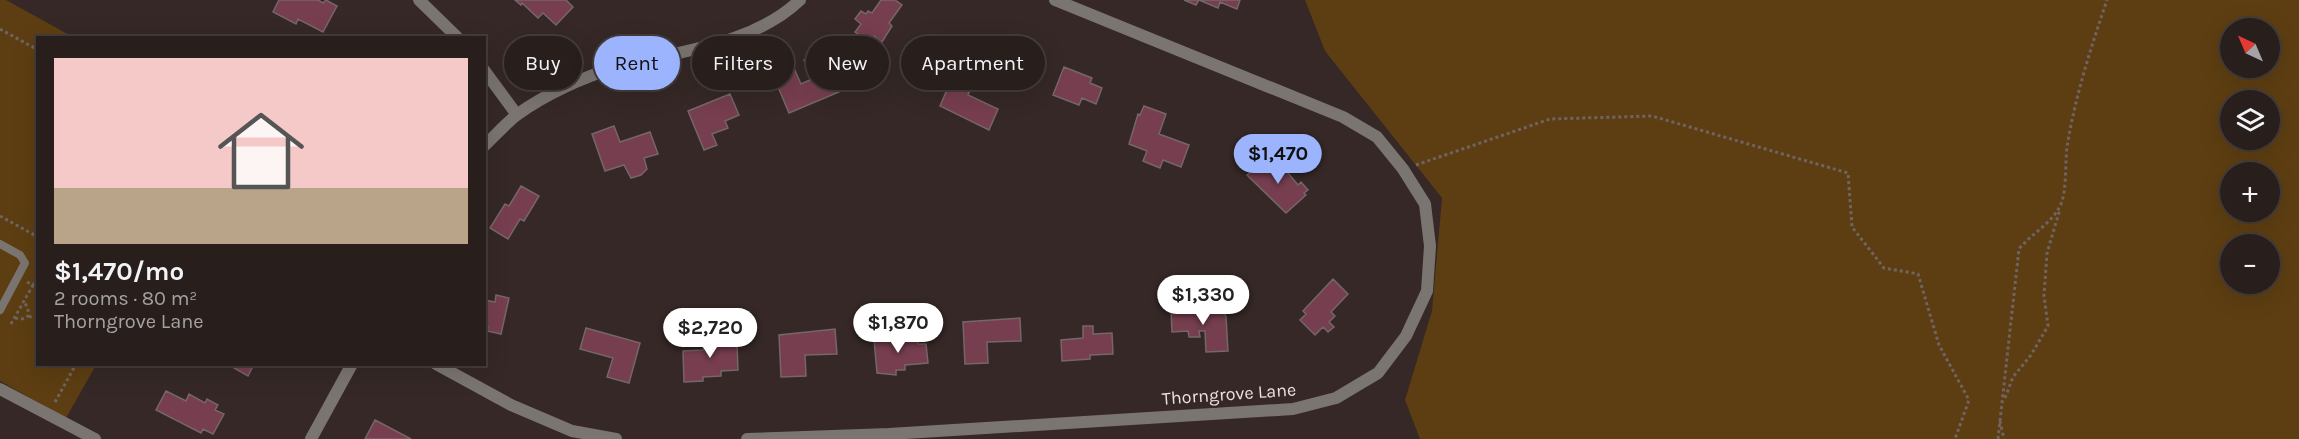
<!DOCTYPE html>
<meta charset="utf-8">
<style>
:root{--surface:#281e1c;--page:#342b29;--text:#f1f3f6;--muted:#a5a2a3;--line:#443c3b;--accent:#9bb4fd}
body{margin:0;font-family:Karla,sans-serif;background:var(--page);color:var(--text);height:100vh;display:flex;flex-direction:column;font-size:22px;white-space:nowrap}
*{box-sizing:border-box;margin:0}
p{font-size:20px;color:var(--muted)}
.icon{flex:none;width:33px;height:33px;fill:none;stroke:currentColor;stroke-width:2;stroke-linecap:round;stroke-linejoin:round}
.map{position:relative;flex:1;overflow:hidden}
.details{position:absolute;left:36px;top:36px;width:450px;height:330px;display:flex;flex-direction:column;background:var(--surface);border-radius:0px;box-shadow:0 6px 24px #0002,0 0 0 2px var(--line)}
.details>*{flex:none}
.guide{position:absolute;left:504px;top:36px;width:570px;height:54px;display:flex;gap:12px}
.needle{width:39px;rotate:316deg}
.controls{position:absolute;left:2220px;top:18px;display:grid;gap:12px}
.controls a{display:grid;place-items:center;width:60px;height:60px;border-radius:50%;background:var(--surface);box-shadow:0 6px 24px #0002,0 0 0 2px var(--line);font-size:30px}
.price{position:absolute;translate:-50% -51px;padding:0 14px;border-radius:21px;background:#fff;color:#222;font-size:20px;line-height:39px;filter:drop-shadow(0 2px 3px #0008)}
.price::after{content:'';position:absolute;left:50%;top:36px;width:18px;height:14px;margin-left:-9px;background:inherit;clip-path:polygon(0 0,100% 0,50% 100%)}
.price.current{background:var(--accent);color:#111}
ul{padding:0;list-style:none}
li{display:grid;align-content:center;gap:12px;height:318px;padding:0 18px}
li span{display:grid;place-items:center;height:186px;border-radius:0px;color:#555}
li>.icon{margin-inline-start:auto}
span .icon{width:108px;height:108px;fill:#fffc;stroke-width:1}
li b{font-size:26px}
.tag{padding:0 21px;border-radius:27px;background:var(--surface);box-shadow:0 6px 24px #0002,0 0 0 2px var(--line);font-size:21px;line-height:54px}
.tag.current{background:var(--accent);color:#111}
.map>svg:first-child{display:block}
</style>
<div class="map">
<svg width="2299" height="439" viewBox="0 0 2299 439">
<rect width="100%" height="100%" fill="#352826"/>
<path fill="#5d3e12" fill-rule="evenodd" d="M0,0H6L73,37L38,38V364L96,365L66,418L0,381Z
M1305,0H2299V439H1420L1405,400L1432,311L1442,198L1325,51ZM2270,28V68H2230V28ZM2270,100V140H2230V100ZM2230,172H2270V212H2230ZM2270,244V284H2230V244Z"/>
<path fill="#763e4f" stroke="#75666a" stroke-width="1.5" d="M279,0H318L323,3L326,0L337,6L323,32L298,19L296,24L273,12Z
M515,0H566L573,7L556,25L543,13L538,18L522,3L521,5Z
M881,0H895L902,5L889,23L892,26L882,42L874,36L870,42L855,32L861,24L855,19L861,11L866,14L868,11L872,13Z
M1184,0H1199L1196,5Z
M1199,0H1240L1237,9L1220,2L1218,8Z
M823,51L841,91L789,113L773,75L793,66L801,84L812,79L804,60Z
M1064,67L1092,78L1090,83L1102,88L1096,104L1082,98L1079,105L1053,95Z
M956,69L976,77L968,95L998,109L989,130L940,106Z
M730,94L739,115L725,121L728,128L712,134L717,145L704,150L688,111Z
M1144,106L1166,114L1159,134L1189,145L1181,167L1163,160L1160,168L1143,161L1147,151L1129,144L1138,114L1140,115Z
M614,126L620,142L650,132L658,154L644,158L647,169L641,175L631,178L624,165L605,171L592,134Z
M1267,158L1278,171L1283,167L1298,185L1301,182L1308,190L1304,193L1306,195L1286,213L1247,175Z
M521,186L539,196L524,221L520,219L508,239L490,228L505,204L509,206Z
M1333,279L1348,294L1331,312L1335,316L1329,322L1334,327L1328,332L1323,327L1315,335L1300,320L1306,314L1303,311Z
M496,295L509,298L501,334L487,331L488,327L484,326V300L495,302Z
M1219,308L1226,316L1228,351L1206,352L1205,331H1199L1200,337H1189L1188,331L1172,332L1171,310Z
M1020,318L1021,341L987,342L988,363L965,364L963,322Z
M1083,326H1093V334L1112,333L1113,354L1090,355V359L1062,361L1061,340L1083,338Z
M586,328L640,343L629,383L607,377L613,358L580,349Z
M835,329L837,354L805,355L806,376L781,377L779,335Z
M702,332H720L721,344L737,343L738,370L721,371V376L703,377V381L684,382L683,351L703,350Z
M904,333V339L917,337L918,344H926L928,363L905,365V370H896V375L877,373L874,339L892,337V334Z
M227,364H254L248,376Z
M166,391L186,401L189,394L205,403L207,399L218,405L215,410L224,414L213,434L203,429L201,433L156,410Z
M375,420L411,439H365Z"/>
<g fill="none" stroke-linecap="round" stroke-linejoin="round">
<path stroke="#706463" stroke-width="3" stroke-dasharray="3 3" stroke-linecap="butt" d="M0,29L38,50
M1416,165L1550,119L1652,116L1848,173L1852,227L1884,268L1918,274L1939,345L1969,400L1955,439
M0,216L38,237
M27,282L33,285L38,277
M29,316L38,321
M15,318L22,319L28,316V308L24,302
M11,324L33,285
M2005,398L2013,377L2031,355L2048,326L2044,295L2047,253L2060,209
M55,402L76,364
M2000,421L2004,439
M1998,439L2019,249C2031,234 2051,224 2060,206C2067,193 2065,163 2067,147C2075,97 2091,47 2107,0"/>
<path stroke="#7b7571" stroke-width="8" d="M0,244L20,255L25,263L0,310"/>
<path stroke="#7b7571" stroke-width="12" d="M419,0L458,38
M484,70L517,115
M484,146C495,136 506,123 518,114C546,94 583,77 617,67C678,51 753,45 800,0
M436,364L511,405L572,431L616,439
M311,439L352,364
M747,439L889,434L1293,409L1336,398L1378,373L1406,336L1427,291L1430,246L1425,204L1403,169L1377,137L1343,117L1055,0"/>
<path stroke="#7b7571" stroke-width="12" d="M0,389L95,439"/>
</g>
<g text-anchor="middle" stroke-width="4.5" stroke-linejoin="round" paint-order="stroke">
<g font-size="18" fill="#eae1e0" stroke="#352826">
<text transform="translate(1229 394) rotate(-4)" y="6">Thorngrove Lane</text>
</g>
</g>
</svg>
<div class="controls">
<a><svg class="needle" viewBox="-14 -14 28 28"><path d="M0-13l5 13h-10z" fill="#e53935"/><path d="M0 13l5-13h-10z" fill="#a5a2a3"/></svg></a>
<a><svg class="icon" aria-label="layers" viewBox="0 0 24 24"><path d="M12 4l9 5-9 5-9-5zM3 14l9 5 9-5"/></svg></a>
<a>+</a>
<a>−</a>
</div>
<b class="price current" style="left:1278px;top:185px">$1,470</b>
<b class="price" style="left:1203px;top:326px">$1,330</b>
<b class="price" style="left:898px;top:354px">$1,870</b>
<b class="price" style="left:710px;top:359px">$2,720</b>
<div class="guide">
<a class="tag">Buy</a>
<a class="tag current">Rent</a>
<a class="tag">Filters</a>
<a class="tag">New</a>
<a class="tag">Apartment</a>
</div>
<section class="details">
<ul>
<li><span style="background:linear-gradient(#f6c9c9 70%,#b9a48a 0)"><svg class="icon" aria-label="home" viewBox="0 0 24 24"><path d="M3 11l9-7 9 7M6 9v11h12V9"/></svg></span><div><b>$1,470/mo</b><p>2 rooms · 80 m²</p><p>Thorngrove Lane</p></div></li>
</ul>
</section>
</div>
